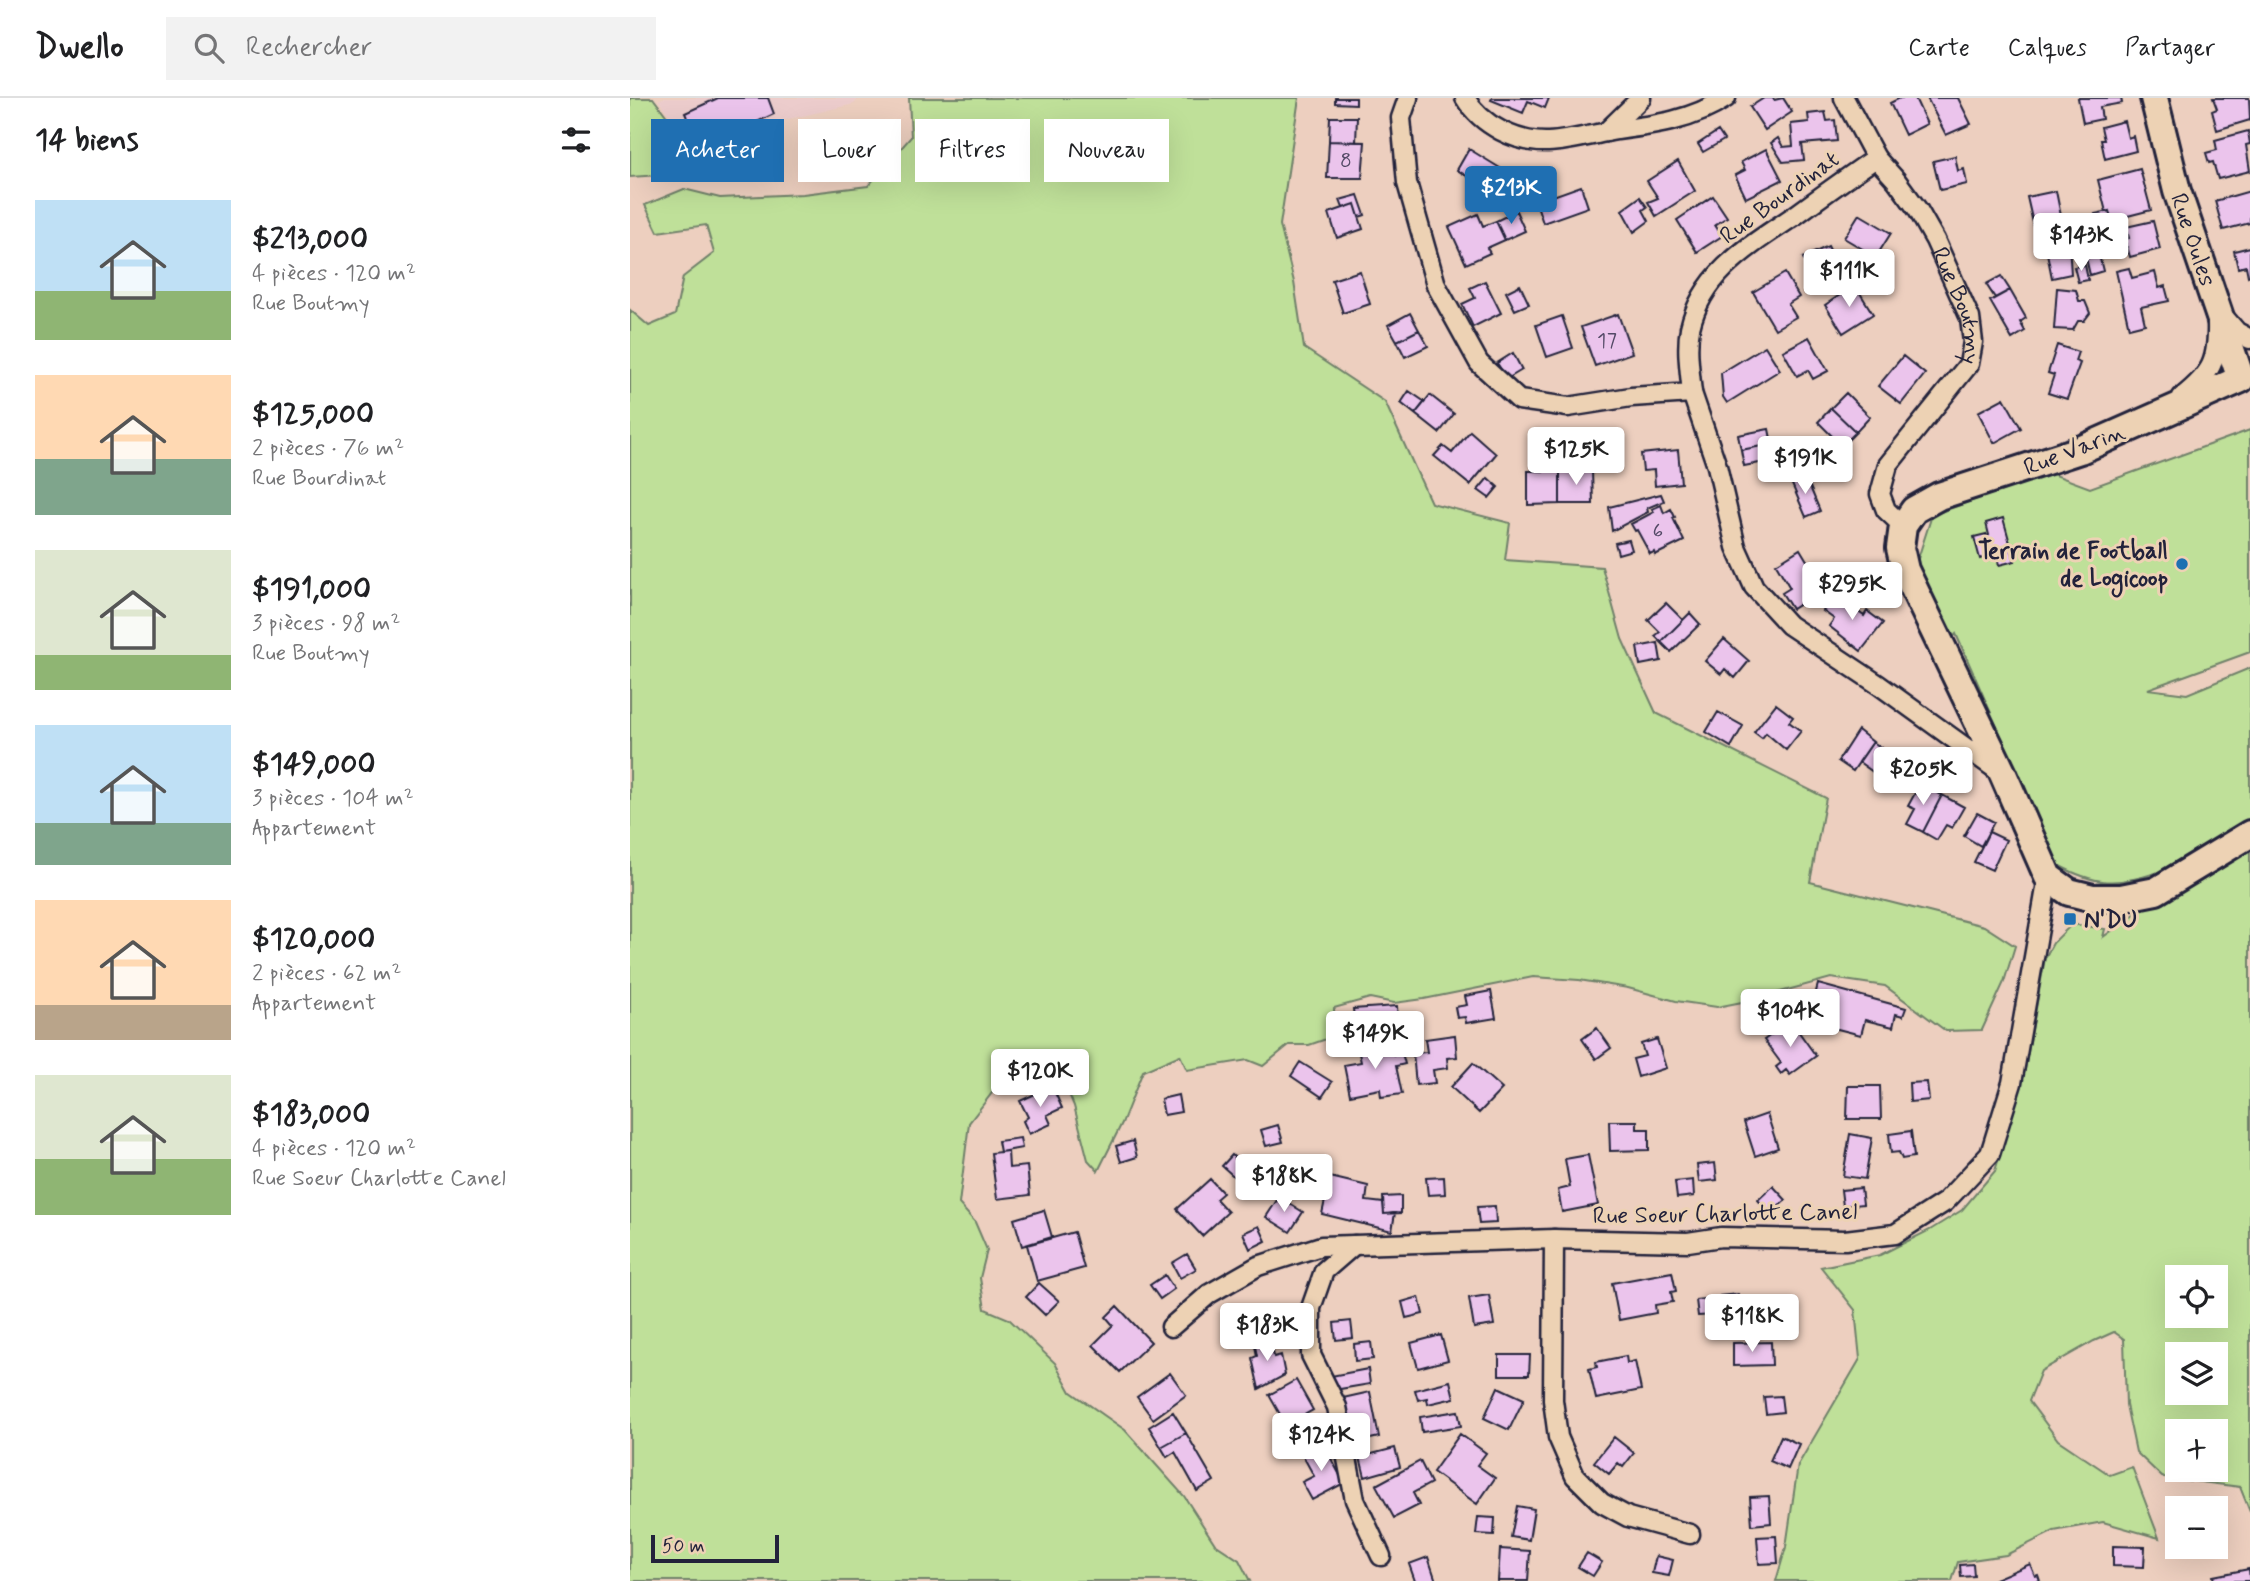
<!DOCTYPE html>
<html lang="fr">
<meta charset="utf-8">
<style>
:root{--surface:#fff;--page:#f2f2f2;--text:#202124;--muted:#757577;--line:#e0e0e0;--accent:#1f6fb2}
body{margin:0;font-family:Mynerve,sans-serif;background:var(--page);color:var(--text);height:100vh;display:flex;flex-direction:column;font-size:26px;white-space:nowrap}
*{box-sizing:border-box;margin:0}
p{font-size:23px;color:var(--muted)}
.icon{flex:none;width:38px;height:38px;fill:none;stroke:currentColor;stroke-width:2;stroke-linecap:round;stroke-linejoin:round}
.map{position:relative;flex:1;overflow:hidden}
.drawer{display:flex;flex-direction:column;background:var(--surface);width:630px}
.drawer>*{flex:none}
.guide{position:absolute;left:21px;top:21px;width:665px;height:63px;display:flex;gap:14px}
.tools{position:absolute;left:1535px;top:1167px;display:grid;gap:14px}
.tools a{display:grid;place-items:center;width:63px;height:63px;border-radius:0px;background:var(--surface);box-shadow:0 7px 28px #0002;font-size:35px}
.scale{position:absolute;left:21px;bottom:18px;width:128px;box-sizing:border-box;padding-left:7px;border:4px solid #22223b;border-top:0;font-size:19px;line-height:24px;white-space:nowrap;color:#22223b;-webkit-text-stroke:5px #edd2b4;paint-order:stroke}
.price{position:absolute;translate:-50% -60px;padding:0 16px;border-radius:7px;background:#fff;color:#222;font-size:23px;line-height:46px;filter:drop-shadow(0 2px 4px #0008)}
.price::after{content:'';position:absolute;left:50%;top:42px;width:21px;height:16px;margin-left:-10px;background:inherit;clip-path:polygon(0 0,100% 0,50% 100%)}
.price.selected{background:var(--accent);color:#fff}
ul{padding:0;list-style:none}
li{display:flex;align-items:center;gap:21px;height:175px;padding:0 35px}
li span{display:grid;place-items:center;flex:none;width:196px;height:140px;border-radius:0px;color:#555}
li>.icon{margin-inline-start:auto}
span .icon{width:84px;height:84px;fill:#fffc;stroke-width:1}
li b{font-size:30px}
h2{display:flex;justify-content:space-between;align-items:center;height:84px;padding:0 35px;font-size:30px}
.chip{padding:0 24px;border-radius:0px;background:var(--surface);box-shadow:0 7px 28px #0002;font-size:24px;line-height:63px}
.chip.selected{background:var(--accent);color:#fff}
header{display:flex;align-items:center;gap:42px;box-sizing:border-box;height:98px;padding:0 35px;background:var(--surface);border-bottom:2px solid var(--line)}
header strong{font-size:33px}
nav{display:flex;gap:38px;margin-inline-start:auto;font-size:24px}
.search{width:490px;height:63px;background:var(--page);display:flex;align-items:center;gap:18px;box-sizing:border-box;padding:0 24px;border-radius:0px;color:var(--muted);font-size:26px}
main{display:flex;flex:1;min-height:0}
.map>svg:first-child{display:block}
</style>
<header>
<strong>Dwello</strong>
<div class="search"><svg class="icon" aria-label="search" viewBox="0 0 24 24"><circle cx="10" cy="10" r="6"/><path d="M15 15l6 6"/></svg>Rechercher</div>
<nav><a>Carte</a><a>Calques</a><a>Partager</a></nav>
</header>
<main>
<section class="drawer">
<h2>14 biens<svg class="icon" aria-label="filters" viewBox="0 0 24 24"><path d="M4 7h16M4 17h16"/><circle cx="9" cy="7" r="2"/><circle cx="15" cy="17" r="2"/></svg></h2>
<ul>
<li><span style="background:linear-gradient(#bfe0f5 65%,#8fb573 0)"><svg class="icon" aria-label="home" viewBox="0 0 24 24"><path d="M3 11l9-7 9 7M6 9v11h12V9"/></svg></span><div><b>$213,000</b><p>4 pièces · 120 m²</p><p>Rue Boutmy</p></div></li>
<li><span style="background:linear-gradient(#ffd9b3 60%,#7fa58c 0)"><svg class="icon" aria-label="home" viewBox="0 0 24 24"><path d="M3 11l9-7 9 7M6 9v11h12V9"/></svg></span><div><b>$125,000</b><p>2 pièces · 76 m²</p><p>Rue Bourdinat</p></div></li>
<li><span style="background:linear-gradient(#dfe7d0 75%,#8fb573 0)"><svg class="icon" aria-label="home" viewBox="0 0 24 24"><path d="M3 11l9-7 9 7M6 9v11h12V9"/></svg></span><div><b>$191,000</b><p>3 pièces · 98 m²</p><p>Rue Boutmy</p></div></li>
<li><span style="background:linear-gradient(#bfe0f5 70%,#7fa58c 0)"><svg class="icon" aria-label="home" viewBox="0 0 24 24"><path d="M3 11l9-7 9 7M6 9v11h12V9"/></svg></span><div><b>$149,000</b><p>3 pièces · 104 m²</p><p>Appartement</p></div></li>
<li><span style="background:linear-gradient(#ffd9b3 75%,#b9a48a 0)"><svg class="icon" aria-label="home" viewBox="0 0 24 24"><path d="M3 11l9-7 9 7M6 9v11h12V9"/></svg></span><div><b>$120,000</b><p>2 pièces · 62 m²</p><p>Appartement</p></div></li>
<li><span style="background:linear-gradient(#dfe7d0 60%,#8fb573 0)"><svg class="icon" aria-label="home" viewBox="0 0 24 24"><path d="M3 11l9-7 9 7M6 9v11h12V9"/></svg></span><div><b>$183,000</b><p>4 pièces · 120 m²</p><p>Rue Soeur Charlotte Canel</p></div></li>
</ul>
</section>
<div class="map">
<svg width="1620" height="1483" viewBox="0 0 1620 1483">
<rect width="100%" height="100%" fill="#edcfbf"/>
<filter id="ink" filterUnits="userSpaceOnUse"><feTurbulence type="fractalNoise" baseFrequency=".0143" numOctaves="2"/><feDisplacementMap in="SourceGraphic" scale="14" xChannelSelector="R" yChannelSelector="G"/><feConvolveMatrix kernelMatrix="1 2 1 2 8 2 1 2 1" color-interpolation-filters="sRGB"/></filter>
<g filter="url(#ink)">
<path fill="#eccccc" d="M33,0H229L224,6L124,29L113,39L71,59L28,2Z"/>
<path fill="#bfe099" stroke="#70816a" stroke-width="2" fill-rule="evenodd" d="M0,0H23L68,60L31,77L0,79Z
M279,0H669L650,127L664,184L674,250L755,304L801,405L880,425L875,462L972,469L992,541L1026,615L1196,700L1180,784L1354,828L1385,848L1374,884L1352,932L1316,933L1255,888L1201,880L1117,903L1087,909L1046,903L998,890L949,882L903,879L794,901L764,905L740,900L704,910L705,938L679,947H659L633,968L618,962L557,972L550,957L513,973L492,1025L468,1073L458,1062L444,1008L427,967L400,971L365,991L339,1025L329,1106L345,1124L357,1152L350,1180L355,1211L379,1221L425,1265L441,1294L495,1332L554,1398L585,1446L609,1462L620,1483H0V212L19,228L45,217L53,179L84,155L76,127L28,134L15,107L54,91L90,100L173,96L238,88L281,39Z
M1620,332V554L1518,591L1557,596L1620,570V720L1526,775C1486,788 1465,787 1428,767L1326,536L1322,541L1285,470L1302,417L1420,375L1460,390Z
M1620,747V1414L1610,1389L1532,1379L1506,1354L1496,1307L1494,1241L1484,1234L1464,1243L1411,1273L1399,1303L1428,1342L1480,1377L1502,1369L1529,1440L1473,1424L1424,1433L1376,1457L1328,1464L1322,1483H1146L1156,1449L1168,1367L1230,1261L1225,1212L1191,1169L1250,1157L1300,1132L1332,1112L1365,1073L1394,977L1415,860L1423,845L1442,826L1475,831L1473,839L1545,787ZM1547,1180H1586V1218H1547ZM1547,1256H1586V1295H1547ZM1547,1334H1586V1372H1547Z"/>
<path fill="#ebc4ec" stroke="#22223b" stroke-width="2" d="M88,0H138L144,16L110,32L113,39L73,58L55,15Z
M705,0H726V6L705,5Z
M862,0H919L915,10L898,3L893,15L861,2Z
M1134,0H1143L1144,2L1153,0L1162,14L1135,32L1120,9Z
M1270,0H1285L1297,26L1275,37L1260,5Z
M1297,0H1328L1341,26L1316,37Z
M1448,0H1491L1492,5L1470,9L1472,21L1453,25Z
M1583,0H1619L1620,22L1587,32L1582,13L1587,11Z
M1195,14L1197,23L1205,22L1207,43L1172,46L1174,62L1153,64L1141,45L1148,40L1153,49L1163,48L1161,26L1179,24L1178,16Z
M700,19H727L726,44L699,43Z
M1494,23L1498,40L1503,38L1506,53L1475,61L1471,42H1474L1471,29Z
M1088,33L1094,42L1073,54L1068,46Z
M1618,33L1620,46L1616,47L1620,73L1588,81L1583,64L1579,65L1576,55L1587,52L1585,42Z
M699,43L735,44L732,80H697Z
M839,51L870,70L858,91L827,72Z
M1136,51L1152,82L1116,100L1105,77L1115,72L1111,64Z
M1325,58L1328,73L1334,71L1337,86L1310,92L1303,63Z
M1048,63L1065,93L1026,118L1018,104L1028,100L1017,83Z
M1510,71L1521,112L1482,122L1479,113L1476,114L1468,82Z
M951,88L958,109L913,125L906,104Z
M1426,93L1433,128L1405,134L1397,99Z
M1620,93V125L1593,132L1585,103Z
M728,97L735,117L729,119L725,106L713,110L710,102Z
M1083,98L1097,119L1085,127L1092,138L1067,154L1047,122Z
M1010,99L1017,109L1013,112L1019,123L1004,134L992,112Z
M725,106L733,131L707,140L699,115Z
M886,113L895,133L875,142L866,123Z
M1479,113L1482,122L1467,126L1465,116Z
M848,116L853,128L866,123L875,142L857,150L860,155L836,166L819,129Z
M1229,116L1261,135L1246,159L1214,140Z
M1523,123L1530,151L1500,159L1495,141L1499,140L1496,129Z
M1439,145L1441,176L1422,180L1416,150Z
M1198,148L1212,176L1187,188L1173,160Z
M1620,149V177L1618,178L1616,168L1608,170L1604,153Z
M1469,157L1473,173L1460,177L1456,160Z
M1455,167L1458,182L1448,184L1444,169Z
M1499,170L1502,180L1525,174L1529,190L1535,188L1539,203L1511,209L1515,226L1499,230L1486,173Z
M730,173L740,206L713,215L702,182Z
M1155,175L1169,199L1158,206L1166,219L1145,231L1123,194Z
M1371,178L1380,192L1365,200L1356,186Z
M855,183L871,215L843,229L832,206L845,200L840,190Z
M890,187L899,206L885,212L876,194Z
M1225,187L1243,216L1213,235L1195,207Z
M1427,190L1446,192L1449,203H1455L1460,215L1454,223H1448L1443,232L1424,231Z
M1380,192L1396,220L1390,224L1395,233L1382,241L1360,203Z
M780,215L789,232L767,243L758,227Z
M988,216L1002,255L965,268L951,229Z
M932,218L943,250L917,259L906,227Z
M789,232L798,248L775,259L767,243Z
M1179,239L1198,273L1183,281L1178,272L1167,278L1153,253Z
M1427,247L1448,254L1445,263L1450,265L1437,301L1418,295L1424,277L1418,275Z
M1135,248L1150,272L1097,305L1093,299L1091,275Z
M883,255L892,272L877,281L867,265Z
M1273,258L1295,276L1271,306L1248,288Z
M779,293L795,304L785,316L771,305Z
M1216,295L1240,319L1226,334L1201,310Z
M800,297L824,316L809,335L785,316Z
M1374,300L1391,330L1364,345L1348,314Z
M1201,310L1226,334L1212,348L1188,324Z
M1139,331L1142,346L1111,352L1108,337Z
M840,333L866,356L840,387L804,358L813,348L822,355Z
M1142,346L1145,362L1114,368L1111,352Z
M1048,352L1051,385L1025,388L1024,372L1013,373L1011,356Z
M962,372L963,406H930V373Z
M898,373H930V406L898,407Z
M1175,377L1190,413L1176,419L1161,384Z
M858,380L868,389L859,400L848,392Z
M1031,396L1034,403L1017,410L1018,414L982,433L979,409Z
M1031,407L1034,415L1041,411L1045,419L1043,420L1054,443L1025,457L1024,454L1020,456L1007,432L1005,433L1001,426L1024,414L1022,411Z
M1373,420L1385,463L1369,467L1365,452L1361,453L1363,457L1350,461L1344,439L1356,436V438L1359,437L1356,425Z
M999,442L1002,452L988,456L985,445Z
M1170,451L1194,491L1162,511L1152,495L1160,490L1146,466Z
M1215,495L1223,501L1219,507L1234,518L1237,513L1253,525L1231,553L1199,528L1204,521L1193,513L1203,499L1208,503Z
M1036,505L1053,522L1031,544L1025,538L1030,534L1018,522Z
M1060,515L1070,526L1041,554L1031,544Z
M1094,541L1119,563L1105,580L1095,571L1091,576L1075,563Z
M1028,545L1031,563L1010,567L1007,549Z
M1146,606L1163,619L1159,624L1171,633L1156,652L1136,635L1132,640L1124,634Z
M1088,614L1113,628L1101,649L1076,634Z
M1228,632L1243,644L1223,673L1208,663Z
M1243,644L1272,664L1257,684L1229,664Z
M1290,686L1312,697L1293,734L1277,726L1285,711L1278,708Z
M1312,697L1334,709L1322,730L1316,727L1307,742L1293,734Z
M1347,715L1364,724L1351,748L1334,738Z
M1359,734L1376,742L1362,772L1344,764Z
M1188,886L1276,910L1273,918L1266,916L1263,929L1235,922L1231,937L1192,927L1196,913L1182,909Z
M861,893L866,920L836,925L835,919L827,920L825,909L837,907L835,898Z
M767,908L768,925L725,928L723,911Z
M1161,923L1186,958L1160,977L1156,972L1151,976L1146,969L1151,965L1134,942Z
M967,930L981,950L966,961L952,941Z
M825,937L827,959L817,960L818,970L803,972L805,985L786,987L783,955L797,954L795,941Z
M1027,941L1036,970L1008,979L1003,961L1015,958L1011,946Z
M761,944L764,957L772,955L775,966L766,968L772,996L751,999L750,991L720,997L714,967L731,964L728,951Z
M670,964L702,984L692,999L661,978Z
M843,965L872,991L849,1015L821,989Z
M1297,984L1299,1002L1280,1004L1279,985Z
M422,988L432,1010L417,1017L421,1026L399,1036L393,1023L398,1019L390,1003Z
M1218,988H1250L1251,1021H1217Z
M548,997L551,1014L534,1017L531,1001Z
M1137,1016L1148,1050L1125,1058L1114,1024Z
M979,1023H1007V1031H1019V1052L980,1053Z
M648,1027L653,1044L636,1048L631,1032Z
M1281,1033L1284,1059L1272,1061L1269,1054L1261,1055L1259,1036Z
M1220,1036L1242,1040L1235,1081L1213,1078Z
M390,1040L392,1050L370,1054L368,1043Z
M503,1043L507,1059L491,1064L486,1048Z
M378,1053L379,1070L397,1068L400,1097L367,1101L361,1055Z
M602,1057L627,1079L617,1090L592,1068Z
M958,1057L968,1107L932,1114L928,1092L940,1089L935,1061Z
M1085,1065L1087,1082L1069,1084L1067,1067Z
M700,1079L738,1088L736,1103L753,1105L754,1116L765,1115L762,1133L692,1116Z
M814,1079L815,1096L798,1097L796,1080Z
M580,1081L593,1095L586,1101L598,1114L572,1138L547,1111Z
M1063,1082L1064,1098L1047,1100L1045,1084Z
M1143,1088L1156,1102L1140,1116L1128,1102Z
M1231,1090L1233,1106L1213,1108L1211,1092Z
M771,1098V1115L754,1116L753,1099Z
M649,1099L673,1114L660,1134L636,1119Z
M865,1108L866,1125L849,1126L847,1109Z
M414,1112L422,1139L392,1148L384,1121Z
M629,1128L636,1143L620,1151L613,1135Z
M444,1134L454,1170L407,1183L397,1147Z
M557,1156L566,1171L550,1180L542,1165Z
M1042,1174L1046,1193L1041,1194L1043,1204L1025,1207L1026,1215L989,1222L982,1185Z
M535,1177L544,1191L530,1201L520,1187Z
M409,1185L429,1203L415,1217L396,1199Z
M1108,1196L1110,1213L1092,1215L1090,1198Z
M859,1197L864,1227L844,1230L839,1200Z
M789,1199L793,1216L776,1220L772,1204Z
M1084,1200L1085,1217L1068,1218L1066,1202Z
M487,1208L521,1244L490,1274L463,1247L483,1227L476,1219Z
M721,1223L723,1240L706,1242L704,1225Z
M811,1237L818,1262L788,1270L781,1245Z
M640,1239L644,1259L651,1257L655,1277L629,1291L622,1260L627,1258L624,1243Z
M741,1244L743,1261L725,1263L724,1246Z
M1141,1244L1142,1267L1103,1268V1245Z
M869,1257H900L899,1277H869Z
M996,1258L997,1265L1005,1263L1011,1292L966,1301L959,1271L967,1269L966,1264Z
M738,1271L740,1286L704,1292L701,1278Z
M540,1275L556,1297L523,1321L507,1299Z
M666,1282L683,1312L656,1327L639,1297Z
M820,1283L824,1300L798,1306L797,1300L788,1302L785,1292Z
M868,1289L894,1301L879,1332L854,1320Z
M740,1294L749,1339L723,1345L713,1300Z
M1151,1298L1153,1314L1136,1316L1134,1299Z
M828,1313L831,1328L792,1334L790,1319Z
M543,1314L556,1335L531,1349L519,1329Z
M556,1335L584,1383L567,1393L545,1354L537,1359L531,1349Z
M664,1335L674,1350L659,1359L650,1344Z
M830,1336L856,1355L847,1367L865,1380L847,1406L803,1374Z
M1151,1338L1169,1346L1158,1371L1140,1363Z
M984,1339L1004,1355L993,1369L988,1365L979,1376L964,1364Z
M694,1347L714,1385L682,1402L672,1384L684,1378L673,1358Z
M765,1350L770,1369L735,1379L730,1359Z
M790,1363L801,1385L783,1395L789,1407L764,1420L746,1387Z
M1139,1398L1141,1425L1122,1427L1120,1399Z
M887,1408L904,1411L899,1442L881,1439Z
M848,1419L865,1420L864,1437L846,1436Z
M1146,1438L1148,1465L1129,1466L1127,1439Z
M1483,1448L1515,1449L1514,1469L1483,1468Z
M870,1451L900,1453L898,1483H868Z
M957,1455L972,1464L963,1478L948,1469Z
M1026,1458L1043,1462L1039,1478L1022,1475Z
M798,1459L806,1483H785L779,1466Z
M1343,1466L1344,1478L1331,1479L1330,1467Z
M1400,1466L1405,1478L1408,1477L1410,1483H1366L1365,1481Z
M1619,1471L1620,1483H1584L1583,1478Z"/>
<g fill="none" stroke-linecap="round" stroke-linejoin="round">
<g stroke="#22223b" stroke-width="23">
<g id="street">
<path d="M778,0L771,20L777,85L806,187L849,265L889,302L938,309L1001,299L1062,295C1060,274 1056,251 1060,230C1073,173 1123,146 1167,116C1193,97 1219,78 1246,60"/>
<path d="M835,0C851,27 886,45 918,44C941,43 964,36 987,32C1026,27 1063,22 1096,0"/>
<path id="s1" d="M1214,0L1246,60L1266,82L1288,112L1305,142L1340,220L1343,244L1339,266L1258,367L1250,396L1256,412L1273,428"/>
<path d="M976,34L1011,0"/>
<path d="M1594,219L1607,234L1620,241"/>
<path d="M1062,295L1087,368L1106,449L1124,489L1159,527L1249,587L1371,675"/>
<path d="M1552,299C1582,275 1588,263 1587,224"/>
<path d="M924,1141L923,1302L928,1339L945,1378L972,1405L998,1419L1060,1436"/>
<path d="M724,1147L694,1173L681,1210V1257L707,1309L725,1402L751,1458"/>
<path d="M541,1229L579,1196L628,1168L691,1148L924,1141L1058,1144L1091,1139L1215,1142L1265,1136L1315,1104L1360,1056L1382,985L1418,779"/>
</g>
</g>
<g stroke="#22223b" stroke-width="32">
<g id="secondary">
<path id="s2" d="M1524,0L1547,93L1611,281L1450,352L1309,398L1284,412L1273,428L1270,450L1275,472L1373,676L1418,779L1439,794L1463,800H1491L1526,793L1620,736"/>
</g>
</g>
<use href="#street" stroke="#edd2b4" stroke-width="18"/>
<use href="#secondary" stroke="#edd2b4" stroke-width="26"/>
</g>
</g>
<g fill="#1f6fb2" stroke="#edd2b4" stroke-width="2.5">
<circle cx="1552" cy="466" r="7"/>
<rect x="1433" y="814" width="14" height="14" rx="3.5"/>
</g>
<g text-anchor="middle" stroke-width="6" stroke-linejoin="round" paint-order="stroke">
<g font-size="21" fill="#544a67">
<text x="716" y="69">8</text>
<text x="977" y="249">17</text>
<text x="1028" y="439">6</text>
</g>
<g font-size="24" fill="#22223b" stroke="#edd2b4">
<text transform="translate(1149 99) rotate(-36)" y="8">Rue Bourdinat</text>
<text dy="8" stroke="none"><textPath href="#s2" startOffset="147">Rue Oules</textPath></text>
<text dy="8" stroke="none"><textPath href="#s1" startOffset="240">Rue Boutmy</textPath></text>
<text transform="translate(1444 351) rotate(-21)" y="8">Rue Varin</text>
<text transform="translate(1095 1115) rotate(-1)" y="8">Rue Soeur Charlotte Canel</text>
</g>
<g font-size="24" font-weight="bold" fill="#22223b" stroke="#edd2b4" text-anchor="end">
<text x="1538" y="460">Terrain de Football<tspan x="1538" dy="28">de Logicoop</tspan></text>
<text x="1454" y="829" text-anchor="start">N'DU</text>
</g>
</g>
</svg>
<div class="tools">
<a><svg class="icon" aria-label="locate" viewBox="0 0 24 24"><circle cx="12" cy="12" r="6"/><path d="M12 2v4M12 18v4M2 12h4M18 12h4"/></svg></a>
<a><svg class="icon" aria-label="layers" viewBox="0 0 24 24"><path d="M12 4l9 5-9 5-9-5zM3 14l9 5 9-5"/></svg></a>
<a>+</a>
<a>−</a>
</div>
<div class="scale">50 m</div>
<b class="price selected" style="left:881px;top:128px">$213K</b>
<b class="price" style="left:1451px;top:175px">$143K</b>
<b class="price" style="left:1219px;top:211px">$111K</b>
<b class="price" style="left:946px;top:389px">$125K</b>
<b class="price" style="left:1175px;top:398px">$191K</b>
<b class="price" style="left:1222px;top:524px">$295K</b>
<b class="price" style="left:1293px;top:709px">$205K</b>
<b class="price" style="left:1160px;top:951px">$104K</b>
<b class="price" style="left:745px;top:973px">$149K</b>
<b class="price" style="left:410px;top:1011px">$120K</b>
<b class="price" style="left:654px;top:1116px">$188K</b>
<b class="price" style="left:1122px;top:1256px">$118K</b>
<b class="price" style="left:637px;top:1265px">$183K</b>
<b class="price" style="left:691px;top:1375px">$124K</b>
<div class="guide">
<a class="chip selected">Acheter</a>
<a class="chip">Louer</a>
<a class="chip">Filtres</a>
<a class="chip">Nouveau</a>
</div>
</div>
</main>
